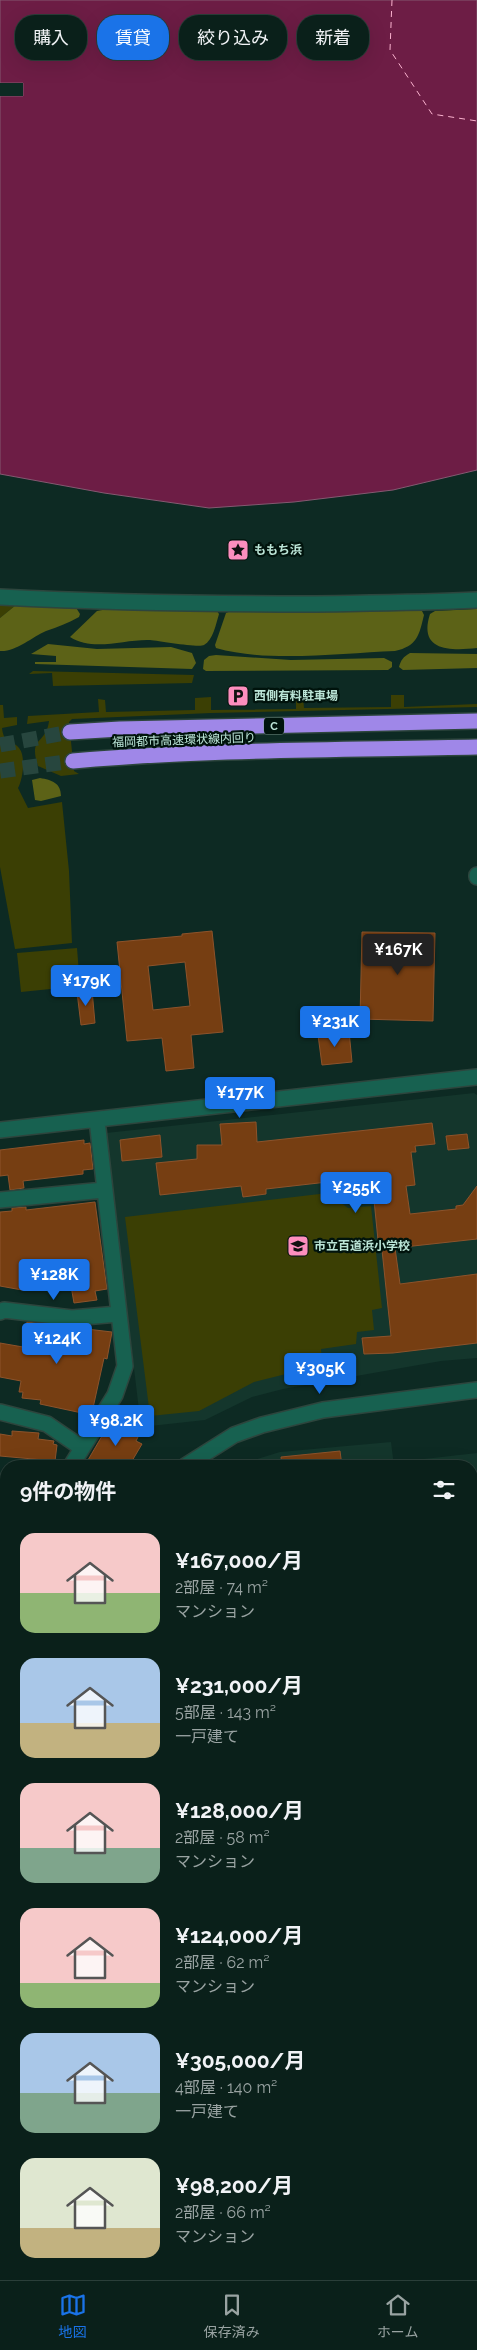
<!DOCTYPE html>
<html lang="ja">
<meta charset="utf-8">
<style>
:root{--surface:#0a201a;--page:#182d27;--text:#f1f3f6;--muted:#99a3a2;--line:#2a3e39;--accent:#1a73e8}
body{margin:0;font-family:Raleway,"Noto Sans JP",sans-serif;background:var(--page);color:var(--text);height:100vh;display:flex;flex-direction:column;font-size:19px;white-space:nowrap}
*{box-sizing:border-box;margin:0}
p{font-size:16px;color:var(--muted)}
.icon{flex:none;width:28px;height:28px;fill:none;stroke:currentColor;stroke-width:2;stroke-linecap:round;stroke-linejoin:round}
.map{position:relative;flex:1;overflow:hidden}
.details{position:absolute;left:0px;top:1460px;width:478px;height:820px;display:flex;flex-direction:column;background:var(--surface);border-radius:20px 20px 0 0;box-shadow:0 5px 20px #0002,0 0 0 1px var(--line)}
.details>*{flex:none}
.top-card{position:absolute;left:15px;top:15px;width:448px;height:45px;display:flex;gap:10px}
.price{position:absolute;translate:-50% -42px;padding:0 11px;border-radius:5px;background:var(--accent);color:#fff;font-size:16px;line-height:32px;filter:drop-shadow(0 1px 2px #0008)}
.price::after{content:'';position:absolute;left:50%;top:30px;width:15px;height:11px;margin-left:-8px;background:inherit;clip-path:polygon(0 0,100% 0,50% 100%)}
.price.on{background:#222;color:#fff}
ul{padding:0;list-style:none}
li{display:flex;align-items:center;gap:15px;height:125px;padding:0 20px}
li span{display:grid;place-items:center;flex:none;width:140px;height:100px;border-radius:15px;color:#555}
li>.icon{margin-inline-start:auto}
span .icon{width:60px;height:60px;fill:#fffc;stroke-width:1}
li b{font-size:21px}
h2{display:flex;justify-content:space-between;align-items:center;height:60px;padding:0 20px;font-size:21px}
.tag{padding:0 18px;border-radius:20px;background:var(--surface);box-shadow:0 5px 20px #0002,0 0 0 1px var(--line);font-size:18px;line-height:45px}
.tag.on{background:var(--accent);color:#fff}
.tabs{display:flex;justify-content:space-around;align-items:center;height:70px;border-top:1px solid var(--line);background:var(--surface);font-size:14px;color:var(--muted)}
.tabs a{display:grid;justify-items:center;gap:2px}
.tabs .on{color:var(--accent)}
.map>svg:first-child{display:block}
</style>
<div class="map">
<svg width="477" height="2280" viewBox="0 0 477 2280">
<rect width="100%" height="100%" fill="#0d2a23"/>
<path fill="#14362c" d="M474,1093L477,1095V1358L441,1361L283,1389L252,1397L205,1420L141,1427L106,1133Z
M391,1442L394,1466H242L251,1461L280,1452Z
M477,1453V1672L471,1673V1466H416L415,1460Z"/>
<path fill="#3b3f04" d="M0,605H16L0,618Z
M33,671L194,675L192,683L53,686L52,673L29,674Z
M391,695H404V707L477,704V707L211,713L72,719L69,722L74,771L79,774L61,776L38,766C28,736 46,745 49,721L27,724L28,716L99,712L98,699L105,700L106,712L195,710V698L211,697V710L296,709V696H303L304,708L391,707Z
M0,705H3L4,718L17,717V725L2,728C4,745 11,738 19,748C26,756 23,779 18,788L28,808L62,802L69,871L72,943L15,949L0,867Z
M77,948L80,986L21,992L17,953Z
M328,1193L348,1208L371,1206L382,1308L372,1310L374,1330L357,1332L356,1344L321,1349L322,1365L254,1382L199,1411L150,1416L125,1217Z
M477,1742V1839L471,1834V1743Z
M471,1930L477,1936V2056L471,2051Z
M471,2097H477V2280H424V2274H471Z"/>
<path fill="#5c6217" d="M16,605L75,606L80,614L79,617C68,623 58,627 46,631C32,637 16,652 0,651V618Z
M113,608C148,612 183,607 217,611L219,614C216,624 213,640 204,645C199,648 160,641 150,640C124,639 94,652 70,637L97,611Z
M267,609L305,612L402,609L422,611L424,615C419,636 417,646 395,651C341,653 268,663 216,648L215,645L226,613L231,611Z
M477,609V648C450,651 418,651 430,614L435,611Z
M48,644L97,649L171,647L192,653L196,663L192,669L35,664V662H56V656L31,654Z
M410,653L477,654V668L403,670L399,667C401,660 403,657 410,653Z
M216,655L291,660L384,658L392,662V667L388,670L206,671L203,669L204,660L209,656Z
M40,778C52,780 61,783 61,796L41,801L35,800L32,780Z
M475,2159H477V2186H471V2160Z
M195,2274H217L220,2280H192Z"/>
<path fill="#6d1d45" stroke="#845971" d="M0,0H477V470L393,490L294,502L209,508L104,493L0,474V96H23V83H0Z"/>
<path fill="#0d2a23" d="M0,83H23V96H0V94H21L20,85H0Z"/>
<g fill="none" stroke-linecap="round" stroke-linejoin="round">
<path stroke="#fbb3cf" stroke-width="1" stroke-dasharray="6 5" stroke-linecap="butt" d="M392,0L390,50L432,114L477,121"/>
</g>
<path fill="#763e12" stroke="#8d532b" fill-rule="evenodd" d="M212,931L223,1032L191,1035L194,1068L166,1071L162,1038L127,1041L117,942L182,936V934ZM185,962L190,1006L153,1010L148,966Z
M362,932L435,933L433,1021L360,1019Z
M92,990L95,1023L81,1025L77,992Z
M349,1031L352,1062L322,1065L318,1035Z
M256,1122L257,1142L432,1123L435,1144L415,1146L416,1152H411L415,1185L406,1186L410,1214L456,1209V1206L463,1205L477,1186V1239L395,1248L400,1284L477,1274V1343L393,1353L364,1354L362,1338L391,1336L382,1250H379L373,1190L346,1193L345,1180L266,1189V1194L243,1197L241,1186L160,1195L156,1163L197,1159V1145H222L220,1124Z
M467,1134L469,1148L448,1150L446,1136Z
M160,1135L162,1157L122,1161L120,1140Z
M84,1140V1144L90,1143L93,1169L83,1170V1174L23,1181L24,1188L10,1190L8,1175L0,1176V1150Z
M95,1202L107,1289L95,1291L97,1300L74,1303L71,1286L51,1289V1286L22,1290L0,1286V1212L12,1211V1208L26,1207V1210Z
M27,1322L112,1332L107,1359L104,1358L93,1408L84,1406L82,1413L40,1404L41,1400L22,1398L23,1392H19L21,1381L0,1377V1343L23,1347Z
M112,1419L139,1435L136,1441L142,1444L129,1466H98L88,1460Z
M12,1431L39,1433L38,1439L54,1441L53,1444L57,1445L55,1461L0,1456V1434L12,1436Z
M340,1451L342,1466H282L281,1457Z"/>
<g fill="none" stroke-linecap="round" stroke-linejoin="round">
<path stroke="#27463e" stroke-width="15" stroke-dasharray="15 8" stroke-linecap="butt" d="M0,745L70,732
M0,771L73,761"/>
<g stroke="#2d453d" stroke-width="18">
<path id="street" d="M0,597C102,602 204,604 307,604C364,603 420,603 477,600
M0,1130L477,1077
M0,1200L104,1190
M0,1312L4,1310L72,1318L118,1314
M0,1412L47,1424L82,1448
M71,1466L115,1395L125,1366L97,1120
M0,1518L6,1520
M0,1635L6,1636
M0,1727L6,1728
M0,1795L6,1744
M0,2033L6,2034
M471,2082H477"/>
</g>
<g stroke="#2d453d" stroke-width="18">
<path id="secondary" d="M477,875V877
M185,1466L234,1435L262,1425L323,1410L477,1390
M40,2280V2274"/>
</g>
<g stroke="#2d453d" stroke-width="18">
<path id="highway" d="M70,732L120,729L477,721
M73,761C207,749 342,750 477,747"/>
</g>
<use href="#street" stroke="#176150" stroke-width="15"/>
<use href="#secondary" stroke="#176150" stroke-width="15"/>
<use href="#highway" stroke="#9f87e8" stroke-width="15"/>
</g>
<defs>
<g id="sight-square" transform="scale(1.125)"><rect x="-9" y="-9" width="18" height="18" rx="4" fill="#fd8ebe" stroke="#00130c"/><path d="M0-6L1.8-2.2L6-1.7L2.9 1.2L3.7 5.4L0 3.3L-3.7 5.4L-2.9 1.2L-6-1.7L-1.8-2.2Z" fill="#111"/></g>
<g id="parking-square" transform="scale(1.125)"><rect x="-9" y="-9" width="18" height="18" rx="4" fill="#fd8ebe" stroke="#00130c"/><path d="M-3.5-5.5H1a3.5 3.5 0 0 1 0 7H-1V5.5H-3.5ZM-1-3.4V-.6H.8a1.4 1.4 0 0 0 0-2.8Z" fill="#111"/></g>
<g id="school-square" transform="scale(1.125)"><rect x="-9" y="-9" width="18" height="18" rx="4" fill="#fd8ebe" stroke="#00130c"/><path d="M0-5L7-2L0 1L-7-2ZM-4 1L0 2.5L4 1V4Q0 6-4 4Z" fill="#111"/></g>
</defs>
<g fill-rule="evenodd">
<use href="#sight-square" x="238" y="550"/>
<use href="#parking-square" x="238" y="696"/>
<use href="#school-square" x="298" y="1246"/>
</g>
<g text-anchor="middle" stroke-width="4.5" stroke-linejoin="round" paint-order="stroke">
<rect fill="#00130c" stroke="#83a69a" stroke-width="1" x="264" y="717.5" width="20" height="17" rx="4"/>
<g font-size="11" font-weight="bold" fill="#bbe5d7">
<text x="274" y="730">C</text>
</g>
<g font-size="12" font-weight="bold" fill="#bbe5d7" stroke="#00130c" text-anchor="start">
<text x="254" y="554">ももち浜</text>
<text x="254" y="700">西側有料駐車場</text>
<text x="314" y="1250">市立百道浜小学校</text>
</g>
<g font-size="12" fill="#bbe5d7" stroke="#00130c">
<text transform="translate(184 740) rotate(-2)" y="4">福岡都市高速環状線内回り</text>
</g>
</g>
</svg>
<b class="price on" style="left:398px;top:976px">¥167K</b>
<b class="price" style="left:86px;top:1007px">¥179K</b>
<b class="price" style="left:335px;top:1048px">¥231K</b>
<b class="price" style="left:240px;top:1119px">¥177K</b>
<b class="price" style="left:356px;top:1214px">¥255K</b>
<b class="price" style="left:54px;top:1301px">¥128K</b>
<b class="price" style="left:57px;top:1365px">¥124K</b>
<b class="price" style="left:320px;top:1395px">¥305K</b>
<b class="price" style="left:116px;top:1447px">¥98.2K</b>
<div class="top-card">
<a class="tag">購入</a>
<a class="tag on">賃貸</a>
<a class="tag">絞り込み</a>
<a class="tag">新着</a>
</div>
<section class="details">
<h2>9件の物件<svg class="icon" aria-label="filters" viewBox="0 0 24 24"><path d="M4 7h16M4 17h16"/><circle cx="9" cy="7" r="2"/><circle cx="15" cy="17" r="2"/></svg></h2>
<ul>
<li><span style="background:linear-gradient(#f6c9c9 60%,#8fb573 0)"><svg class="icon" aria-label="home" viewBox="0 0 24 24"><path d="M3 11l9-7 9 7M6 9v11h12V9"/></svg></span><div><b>¥167,000/月</b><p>2部屋 · 74 m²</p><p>マンション</p></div></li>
<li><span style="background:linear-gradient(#a9c7e8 65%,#c2b280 0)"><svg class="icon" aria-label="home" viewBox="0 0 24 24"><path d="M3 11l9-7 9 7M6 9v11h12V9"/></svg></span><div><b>¥231,000/月</b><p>5部屋 · 143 m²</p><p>一戸建て</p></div></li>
<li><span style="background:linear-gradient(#f6c9c9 65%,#7fa58c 0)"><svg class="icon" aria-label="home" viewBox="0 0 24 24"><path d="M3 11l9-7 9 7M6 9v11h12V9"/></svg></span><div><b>¥128,000/月</b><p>2部屋 · 58 m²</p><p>マンション</p></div></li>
<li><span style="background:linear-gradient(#f6c9c9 75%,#8fb573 0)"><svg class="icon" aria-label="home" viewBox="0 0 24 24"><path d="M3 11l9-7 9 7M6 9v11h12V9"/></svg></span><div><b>¥124,000/月</b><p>2部屋 · 62 m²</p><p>マンション</p></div></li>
<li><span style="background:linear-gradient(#a9c7e8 60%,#7fa58c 0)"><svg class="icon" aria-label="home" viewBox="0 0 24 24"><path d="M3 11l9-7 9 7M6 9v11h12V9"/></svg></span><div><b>¥305,000/月</b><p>4部屋 · 140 m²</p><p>一戸建て</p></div></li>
<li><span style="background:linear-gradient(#dfe7d0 70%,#c2b280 0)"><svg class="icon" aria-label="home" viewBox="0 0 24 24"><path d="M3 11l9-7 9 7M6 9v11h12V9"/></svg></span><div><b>¥98,200/月</b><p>2部屋 · 66 m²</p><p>マンション</p></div></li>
</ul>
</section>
</div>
<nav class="tabs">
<a class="on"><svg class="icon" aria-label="map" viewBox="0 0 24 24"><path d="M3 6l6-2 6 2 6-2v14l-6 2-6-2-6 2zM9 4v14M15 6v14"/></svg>地図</a>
<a><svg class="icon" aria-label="saved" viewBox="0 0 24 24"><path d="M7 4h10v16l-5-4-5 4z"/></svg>保存済み</a>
<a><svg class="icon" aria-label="home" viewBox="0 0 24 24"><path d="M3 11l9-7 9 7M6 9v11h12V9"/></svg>ホーム</a>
</nav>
